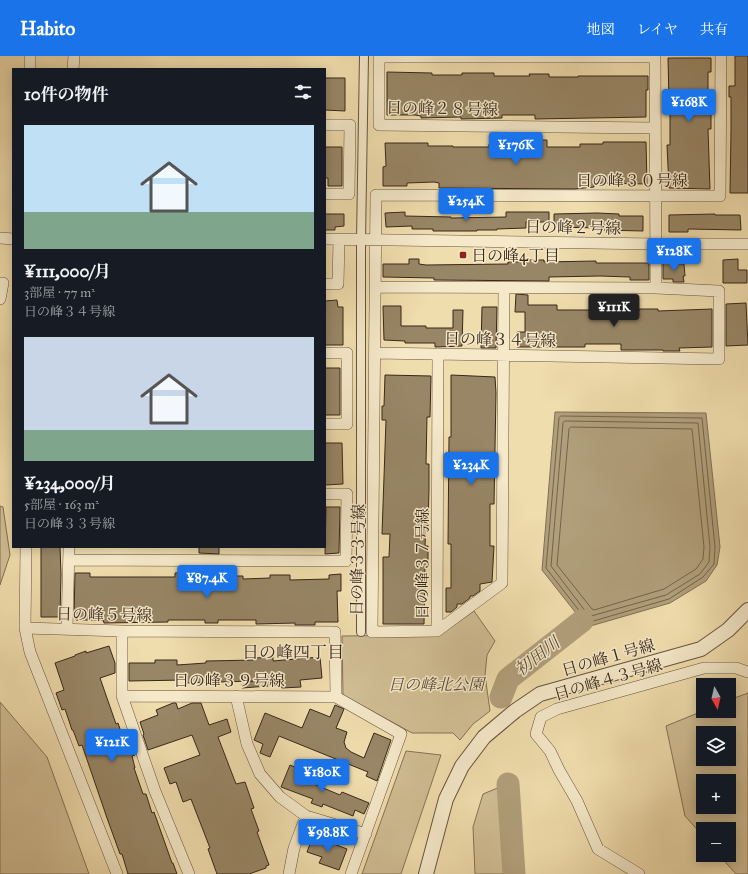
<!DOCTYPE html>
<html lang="ja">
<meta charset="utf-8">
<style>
:root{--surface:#171b24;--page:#242831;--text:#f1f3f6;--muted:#9ea1a6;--accent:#1a73e8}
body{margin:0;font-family:"IM FELL Great Primer","Noto Serif JP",serif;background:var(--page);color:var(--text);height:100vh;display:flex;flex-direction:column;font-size:15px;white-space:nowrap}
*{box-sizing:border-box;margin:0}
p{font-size:13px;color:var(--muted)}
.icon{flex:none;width:22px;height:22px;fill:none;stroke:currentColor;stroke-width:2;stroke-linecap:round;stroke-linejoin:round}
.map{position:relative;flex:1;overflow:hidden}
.drawer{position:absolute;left:12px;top:12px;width:314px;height:480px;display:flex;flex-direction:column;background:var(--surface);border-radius:0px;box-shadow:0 2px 10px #0003}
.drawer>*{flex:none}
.needle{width:26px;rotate:172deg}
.controls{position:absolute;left:696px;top:622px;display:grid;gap:8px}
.controls a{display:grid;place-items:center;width:40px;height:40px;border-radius:0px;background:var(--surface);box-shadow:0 2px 10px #0003;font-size:20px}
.price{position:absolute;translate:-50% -34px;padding:0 9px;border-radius:4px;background:var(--accent);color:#fff;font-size:13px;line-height:26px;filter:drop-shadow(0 1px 2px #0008)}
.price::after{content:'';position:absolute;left:50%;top:24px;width:12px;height:9px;margin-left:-6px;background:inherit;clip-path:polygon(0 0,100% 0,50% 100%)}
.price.on{background:#222;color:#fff}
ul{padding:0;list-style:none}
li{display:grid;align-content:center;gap:8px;height:212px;padding:0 12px}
li span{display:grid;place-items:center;height:124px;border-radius:0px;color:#555}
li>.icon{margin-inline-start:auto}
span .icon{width:72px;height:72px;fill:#fffc;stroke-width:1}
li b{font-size:17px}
h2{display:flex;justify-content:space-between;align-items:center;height:48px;padding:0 12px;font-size:17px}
header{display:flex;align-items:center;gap:24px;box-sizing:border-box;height:56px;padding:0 20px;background:var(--accent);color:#fff}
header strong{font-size:19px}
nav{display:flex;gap:22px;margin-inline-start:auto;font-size:14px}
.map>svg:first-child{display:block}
</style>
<header>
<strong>Habito</strong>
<nav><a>地図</a><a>レイヤ</a><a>共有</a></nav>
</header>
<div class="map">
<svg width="748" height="818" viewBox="0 0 748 818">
<rect width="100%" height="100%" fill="#f0ddad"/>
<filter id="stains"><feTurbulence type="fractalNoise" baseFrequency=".005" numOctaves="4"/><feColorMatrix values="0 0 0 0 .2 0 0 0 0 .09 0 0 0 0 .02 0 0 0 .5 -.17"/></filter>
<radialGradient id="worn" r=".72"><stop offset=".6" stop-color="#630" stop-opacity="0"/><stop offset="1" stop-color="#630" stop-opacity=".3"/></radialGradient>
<path fill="#d1be94" stroke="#847256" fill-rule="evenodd" d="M0,450L3,451L10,499L0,529Z
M474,555L495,585L487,599L485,619L490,655L473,668L460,684L453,677H412L343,639L342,580L440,579Z
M748,637V818H736L719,799H729V773H703V780L685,760L666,670L703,655H729V644ZM703,677H729V703H703ZM703,725H729V751H703Z
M0,646L47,701L89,818H0Z
M406,695L441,699L401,818H362Z
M500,731L507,818H475L473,771L483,738Z"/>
<path fill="#b19f7b" stroke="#816f54" d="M555,356L706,357L720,491L717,509L706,525L670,547L587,571L542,514Z"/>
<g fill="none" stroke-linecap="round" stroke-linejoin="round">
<path stroke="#74634a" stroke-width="1" d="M561,360L702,362L715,491L714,508L703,521L669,543L590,566H588L546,512L559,362Z
M565,365L698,367L710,491L709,506L700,518L666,539L591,560H589L551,510L563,367Z
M571,371L692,373L704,491L703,503L696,513L664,533L594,554L592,553L557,509L569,373Z"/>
<path stroke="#b19f7b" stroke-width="23" d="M501,641L508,623L582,565
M508,728L514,818"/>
</g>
<path fill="#988666" stroke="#382719" d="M735,0H748V137H730L731,75V41H729V30H735Z
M668,2H711V16H708V57H711V73H708L710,133L669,132L667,89H670V45H669Z
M387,16L432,17V19H462V17H494V20H530L529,18H549V21H578V20H648V34H646V61L535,63V59H502V62L461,63V61L421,62V60L415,59H387Z
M325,22H345V55L325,54Z
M530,84H547V91H580V88H603V86H646L647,128L594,127V131L574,133L439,132V127L434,126L407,127V130H383V111L386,110L385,87H428V90H453V91H489V88L503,87V91H530Z
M325,91H342V130H328V122H325Z
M405,156V160L451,161V162L506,161V156H549V166H526V172L497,173V174H477V175H433V173H412V170L386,171L385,157Z
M597,157L619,158V160H643V175L601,174V172L554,171V158Z
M325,158H344V170L335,171V174H325Z
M715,158V159H740L741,174L688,173V176H669V159Z
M409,203H419V208L426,209L508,208V206H528V204H544V206L596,205V207H647L649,208V224H630V221L600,220L549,221V225L434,224V222L383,221V208H409Z
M738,203V214H747V227H723V204Z
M663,207L684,208L685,220H683L684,226H673V223H663Z
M516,238L528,239V249H557V254H591V252L610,253V255H639V253H658V255L712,253V291L679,292L680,295H663V294H621V288H585V291H517V276H525V256H515Z
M337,244L338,251H343V289H325V245Z
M746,247L748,289L726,290V248Z
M383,250H401V270H426V272H453V254H463L462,290L435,291V287H405V285L384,284Z
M482,251H497L496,292H481Z
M325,312H340V359H325Z
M385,319L431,320L430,361H427L426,408H429V433L428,470H426L425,490H428V511H425L424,568H383V501H389L390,478H382L386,364H382V350H384Z
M451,319L495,321L496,337L494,448H490V490H494L492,526L480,528V535L473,540H470V542L462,548H457V551L451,556H446V532H451V488H448L449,381H451Z
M325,387H342L343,428L325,429Z
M326,451H340L339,497L325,498Z
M41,491H60L61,518L60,561H41Z
M199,491H219V498L199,497Z
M200,511L219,512V520H243V523L270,522V519H290V524L329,523V519L341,518V535H337L338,566H315V569H295V567L256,568V564H218V567H205V564H168V566L104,567L103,564H76V561H74L75,517H90V521H175V517L200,516Z
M109,590L115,607V617L100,622L116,668L118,667L124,685L130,683L135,699L132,700L135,712H134L143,738H146L152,757L154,756L172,807H173L177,818H128L122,798H120L107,762L82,689L79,690L73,674H72L65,653L62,654L56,637L64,634L55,607L75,600V599L86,595V597Z
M273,601V605L320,601L322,622L300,624L301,631L282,632L281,629L242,632L241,629L253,625L185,627V624L129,625V607H155V604H177V609L206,607V605L255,604V602Z
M173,647H176L178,653L192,647H201L209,669L227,663L231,676L218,681L236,728L245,726L254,752L251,753L259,775L257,776L269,809L266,810V812L249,818H217L208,793L210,792L191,743L183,746L176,726L170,728L164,712L200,699L192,679L148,694L143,679L144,678L140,666L158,659L156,654Z
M335,649L344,653L336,672L347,676L344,686L346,692L351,696L364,702L374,677L391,684L377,725L366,720L368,716L279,680L270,701L260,697L263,688L254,684L265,657L302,672L310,653L330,661Z
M290,709L307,716L304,724L340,739L342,736L369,747L364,758L355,754L353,760L323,748L322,751L311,747L313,743L281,731Z
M313,780L347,793L339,814L319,807L322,801L307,796Z"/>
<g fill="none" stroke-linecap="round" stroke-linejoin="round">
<g stroke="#66543e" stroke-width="10">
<path id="pedestrian" d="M361,576V184L364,0"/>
</g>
<g stroke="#66543e" stroke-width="12">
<path id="minor" d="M655,0L656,232
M655,1H379V69L655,72
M30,13V0
M73,13L74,0
M325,69H350L349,138H325
M0,182L13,183
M325,183L656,188H748
M0,227H3L0,243
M325,228H338L339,184
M504,231L502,527L437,575L372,576L376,139L720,140L721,0
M325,297H347V368H325
M375,297L719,303V235L656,232L375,231
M26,491L25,572L30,596L117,818
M69,504L346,505L347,438H325
M25,572L122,575L335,576L336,641L401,678L351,818
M67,573L69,491
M122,575V640L155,735L189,818
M437,575L438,298
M122,640L336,641
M236,640L247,688L260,718L280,741L306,760L366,778
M289,818L294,792L306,760
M639,818L598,793L577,745L559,714L550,695L536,678L541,661L557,653L704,612H736L748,616"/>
</g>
<g stroke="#66543e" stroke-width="16">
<path id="tertiary" d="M426,818L446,743L462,710L484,681L515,655L540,638L701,593L728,574L748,554"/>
</g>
<use href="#pedestrian" stroke="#f5e9ca" stroke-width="8"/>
<use href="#minor" stroke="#f5e9ca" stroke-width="11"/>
<use href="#tertiary" stroke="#f5e9ca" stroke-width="14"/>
</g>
<rect fill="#8f2418" stroke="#f5e9ca" stroke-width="1.5" x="459" y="195" width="8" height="8" rx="2"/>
<g text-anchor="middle" stroke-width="3" stroke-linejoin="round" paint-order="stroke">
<g font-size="16" fill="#382719" stroke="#f5e9ca">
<text transform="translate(442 52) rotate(1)" y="6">日の峰２８号線</text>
<text x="632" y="130">日の峰３０号線</text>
<text transform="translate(573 171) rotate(1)" y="6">日の峰２号線</text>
<text transform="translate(500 283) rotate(1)" y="6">日の峰３４号線</text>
<text transform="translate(357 504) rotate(-89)" y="6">日の峰３３号線</text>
<text transform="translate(422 508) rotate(-90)" y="6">日の峰３７号線</text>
<text transform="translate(104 558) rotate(1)" y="6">日の峰５号線</text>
<text transform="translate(608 601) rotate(-16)" y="6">日の峰１号線</text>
<text transform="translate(608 623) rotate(-16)" y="6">日の峰４３号線</text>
<text x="229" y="630">日の峰３９号線</text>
</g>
<g font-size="16" fill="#382719" stroke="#f5e9ca" text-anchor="start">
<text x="471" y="205">日の峰4丁目</text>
</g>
<g font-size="16" font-style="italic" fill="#5e4d38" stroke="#f5e9ca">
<text x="436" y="634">日の峰北公園</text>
</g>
<g font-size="17" fill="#382719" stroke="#f5e9ca">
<text x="293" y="602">日の峰四丁目</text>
</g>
<g font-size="17" font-style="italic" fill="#5c4b36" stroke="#f5e9ca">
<text transform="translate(537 600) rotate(-38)" y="6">初田川</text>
</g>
</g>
<rect width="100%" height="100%" filter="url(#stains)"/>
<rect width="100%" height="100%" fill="url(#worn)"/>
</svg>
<div class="controls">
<a><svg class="needle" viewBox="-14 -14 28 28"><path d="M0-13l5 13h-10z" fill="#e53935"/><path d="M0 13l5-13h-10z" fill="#9ea1a6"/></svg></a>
<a><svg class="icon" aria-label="layers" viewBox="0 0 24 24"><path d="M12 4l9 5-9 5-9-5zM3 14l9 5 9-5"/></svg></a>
<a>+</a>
<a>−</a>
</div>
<b class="price" style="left:689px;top:67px">¥168K</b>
<b class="price" style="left:516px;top:110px">¥176K</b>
<b class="price" style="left:466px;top:166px">¥254K</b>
<b class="price" style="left:674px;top:216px">¥128K</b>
<b class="price on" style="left:614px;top:272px">¥111K</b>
<b class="price" style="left:471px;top:430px">¥234K</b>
<b class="price" style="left:207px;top:543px">¥87.4K</b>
<b class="price" style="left:112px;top:707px">¥121K</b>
<b class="price" style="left:322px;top:737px">¥180K</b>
<b class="price" style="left:328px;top:797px">¥98.8K</b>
<section class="drawer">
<h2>10件の物件<svg class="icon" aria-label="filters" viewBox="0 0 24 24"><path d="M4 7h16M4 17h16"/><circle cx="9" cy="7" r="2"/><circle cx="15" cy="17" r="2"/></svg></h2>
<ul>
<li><span style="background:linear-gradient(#bfe0f5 70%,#7fa58c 0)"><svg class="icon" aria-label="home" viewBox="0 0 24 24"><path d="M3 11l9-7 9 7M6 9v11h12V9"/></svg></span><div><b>¥111,000/月</b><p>3部屋 · 77 m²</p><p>日の峰３４号線</p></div></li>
<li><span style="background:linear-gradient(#c9d6e8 75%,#7fa58c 0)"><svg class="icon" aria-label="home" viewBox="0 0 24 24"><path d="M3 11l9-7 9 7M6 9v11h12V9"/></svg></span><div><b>¥234,000/月</b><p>5部屋 · 163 m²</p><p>日の峰３３号線</p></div></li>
</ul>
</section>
</div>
